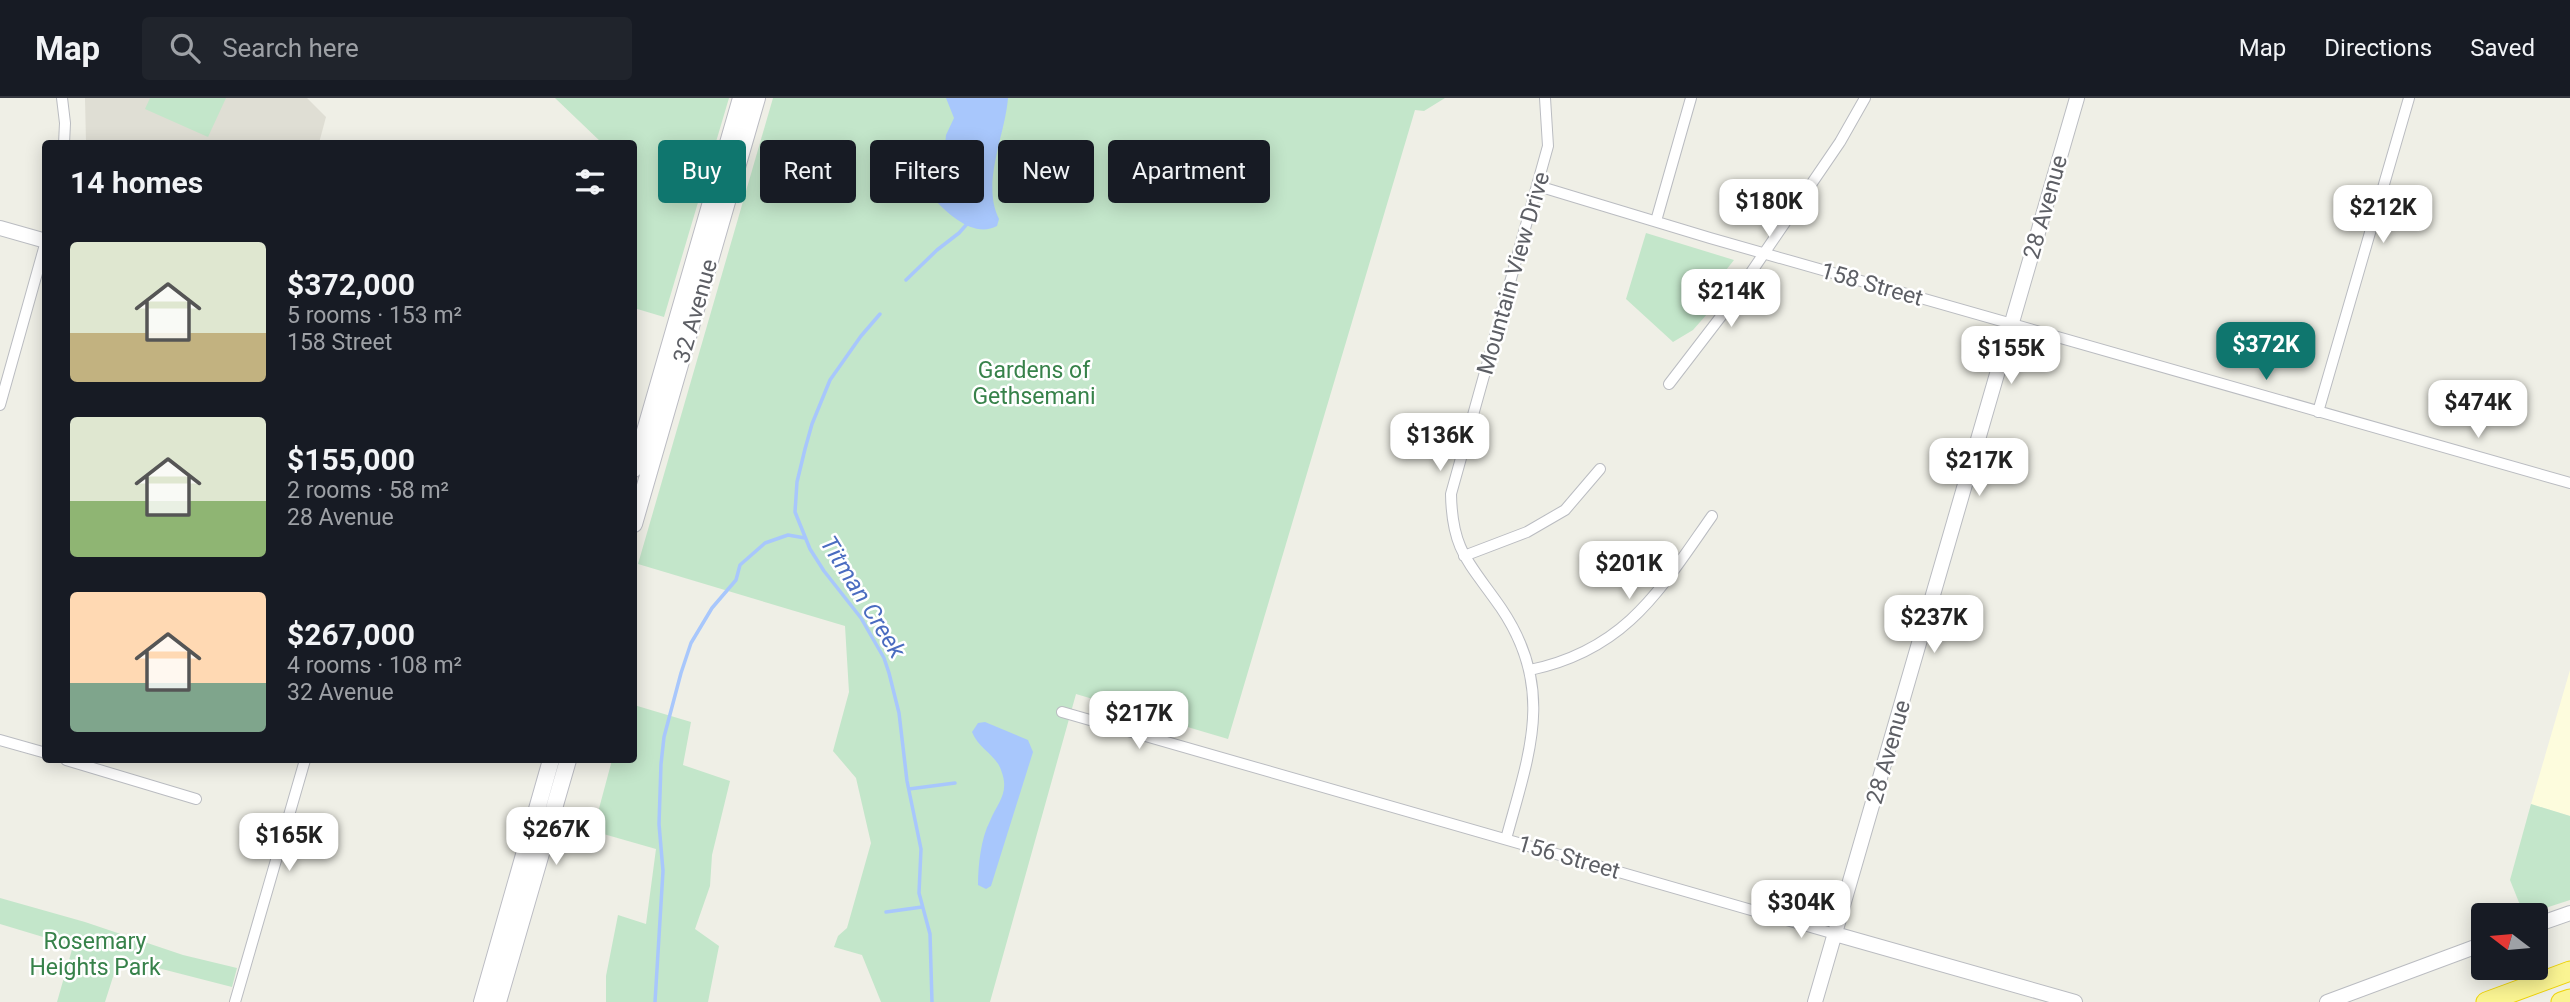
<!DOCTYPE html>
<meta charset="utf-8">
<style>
:root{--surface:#171b24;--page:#20242c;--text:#f1f3f6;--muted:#9ea1a6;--line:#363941;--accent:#0f766e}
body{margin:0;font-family:Roboto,sans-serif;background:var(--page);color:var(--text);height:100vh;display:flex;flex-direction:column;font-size:26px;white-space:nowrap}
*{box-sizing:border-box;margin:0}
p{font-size:23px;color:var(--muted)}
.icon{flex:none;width:38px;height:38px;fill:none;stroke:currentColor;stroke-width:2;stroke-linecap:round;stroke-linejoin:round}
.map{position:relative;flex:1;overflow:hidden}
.panel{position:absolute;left:42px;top:42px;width:595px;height:623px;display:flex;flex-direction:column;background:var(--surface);border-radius:7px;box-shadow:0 4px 18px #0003}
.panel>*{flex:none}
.top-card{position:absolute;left:658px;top:42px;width:665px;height:63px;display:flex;gap:14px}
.needle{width:46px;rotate:286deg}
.fabs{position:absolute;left:2471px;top:805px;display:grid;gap:14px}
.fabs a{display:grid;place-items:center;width:77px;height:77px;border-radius:7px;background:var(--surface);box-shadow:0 4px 18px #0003;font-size:35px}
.price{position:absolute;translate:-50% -60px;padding:0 16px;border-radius:14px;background:#fff;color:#222;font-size:23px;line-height:46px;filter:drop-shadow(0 2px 4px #0008)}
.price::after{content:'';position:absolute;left:50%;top:42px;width:21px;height:16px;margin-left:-10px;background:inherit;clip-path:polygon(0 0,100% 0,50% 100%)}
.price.current{background:var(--accent);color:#fff}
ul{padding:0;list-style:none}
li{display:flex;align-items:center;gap:21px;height:175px;padding:0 28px}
li span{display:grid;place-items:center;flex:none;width:196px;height:140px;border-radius:7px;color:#555}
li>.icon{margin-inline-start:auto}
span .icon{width:84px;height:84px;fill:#fffc;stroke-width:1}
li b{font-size:30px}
h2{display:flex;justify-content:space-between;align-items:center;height:84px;padding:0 28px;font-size:30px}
.chip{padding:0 24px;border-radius:7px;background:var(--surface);box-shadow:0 4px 18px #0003;font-size:24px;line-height:63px}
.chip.current{background:var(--accent);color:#fff}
header{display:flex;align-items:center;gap:42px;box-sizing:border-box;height:98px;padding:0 35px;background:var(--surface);border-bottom:2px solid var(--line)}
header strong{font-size:33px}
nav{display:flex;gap:38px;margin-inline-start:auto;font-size:24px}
.search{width:490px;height:63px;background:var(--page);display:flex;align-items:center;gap:18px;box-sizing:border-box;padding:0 24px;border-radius:7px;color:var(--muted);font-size:26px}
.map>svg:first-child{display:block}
</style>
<header>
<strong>Map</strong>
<div class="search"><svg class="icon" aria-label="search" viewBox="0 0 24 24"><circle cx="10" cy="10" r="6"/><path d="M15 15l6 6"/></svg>Search here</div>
<nav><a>Map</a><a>Directions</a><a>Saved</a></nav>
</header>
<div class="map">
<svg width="2570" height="904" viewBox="0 0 2570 904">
<rect width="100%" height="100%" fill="#efefe6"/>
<path fill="#fdfcdd" d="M2570,572V718L2531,706Z"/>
<path fill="#dfded4" d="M85,0H307L326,19L319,45H86Z"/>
<path fill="#c3e6ca" d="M150,0H226L208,39L145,11Z
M555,0H729L664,219L634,210V46L602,45Z
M773,0H1445L1424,13L1415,12L1228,641L1076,596L990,904H881L862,857L834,849L838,838L847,830L871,745L856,680L833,653L849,594L845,528L638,466Z
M1646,135L1734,162L1715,186L1708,215L1693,232L1673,244L1626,201Z
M634,607L691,624L683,667L730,683L712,757L710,788L695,831L719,848L708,904H606V878L618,817L646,826L656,751L593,733L612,662H634Z
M2531,706L2570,718V802L2524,817L2510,782Z
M0,800L85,824L183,857L237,870L232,889L119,860L105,904H57L73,848L0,826Z"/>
<path fill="#a8c7fc" d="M946,0H1008C1005,38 981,85 999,121L997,128C975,140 950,118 935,102L943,68L946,37L954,20Z
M985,624L1028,642L1033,654L991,788L986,791L978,787C978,767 981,740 990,723C998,704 1010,695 1001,672C996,657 978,650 972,634L978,625Z"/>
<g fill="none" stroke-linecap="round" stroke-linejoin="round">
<path stroke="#a8c7fc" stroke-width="3.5" d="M906,182L937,152L959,135L967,126
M880,216L861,238L830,282L812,326L805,351L797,384L795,414L810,451L824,473L861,520L884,560L889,575L899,615L907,683L921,751L919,795L930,836L932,904
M909,691L955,685
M886,814L922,809
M655,904L663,773L659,726L661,666L664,639L681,575L691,545L712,510L736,482L740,467L765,445L788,437L805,440"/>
<g stroke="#babcc1" stroke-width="12">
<path id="minor" d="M62,0L65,25L64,46
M1538,88L1710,140L2570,385
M1656,123L1691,0
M1669,286L1722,217L1840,44L1865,0
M0,307L46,143
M2318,314L2409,0
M1464,458L1527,434L1565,412L1600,371
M1530,572C1626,552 1660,492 1712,418
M1062,614L1835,836
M0,642L46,655
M66,662L196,701
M1506,741C1529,656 1556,591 1501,510C1470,465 1452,454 1451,396L1548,48L1545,0
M235,904L305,662"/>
</g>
<g stroke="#babcc1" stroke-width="16">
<path id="tertiary" d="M0,130L46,143
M2536,827L2570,815
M1835,836L2075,904
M1815,904L2077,0
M2327,904L2483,846"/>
</g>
<g stroke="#bbbcc3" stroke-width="18">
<path id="secondary" d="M634,371L741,0
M634,426L757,0
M482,904L551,662
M498,904L568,662"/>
</g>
<g stroke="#eed307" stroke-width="21">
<path id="motorway" d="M2486,904L2570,873
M2561,904L2570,901"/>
</g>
<use href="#minor" stroke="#fff" stroke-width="10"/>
<use href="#tertiary" stroke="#fff" stroke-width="14"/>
<use href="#secondary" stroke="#fff" stroke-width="16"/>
<use href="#motorway" stroke="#faf492" stroke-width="19"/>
</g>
<g text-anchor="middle" stroke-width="5" stroke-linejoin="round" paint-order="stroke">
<g font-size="23" fill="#5d5f65" stroke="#fff">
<text transform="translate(2045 109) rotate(-74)" y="8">28 Avenue</text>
<text transform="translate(1513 175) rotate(-74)" y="8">Mountain View Drive</text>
<text transform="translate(1872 186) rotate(16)" y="8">158 Street</text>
<text transform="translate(695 213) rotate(-74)" y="8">32 Avenue</text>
<text transform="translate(1888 654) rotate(-74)" y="8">28 Avenue</text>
<text transform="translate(1569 759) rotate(16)" y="8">156 Street</text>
</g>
<g font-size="23" fill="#37824a" stroke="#fff">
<text x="1034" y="280">Gardens of<tspan x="1034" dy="26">Gethsemani</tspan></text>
<text x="95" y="851">Rosemary<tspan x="95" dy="26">Heights Park</tspan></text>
</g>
<g font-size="24" font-style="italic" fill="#4a6cc0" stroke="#fff">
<text transform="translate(863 499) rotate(58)" y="8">Titman Creek</text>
</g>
</g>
</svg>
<div class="fabs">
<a><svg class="needle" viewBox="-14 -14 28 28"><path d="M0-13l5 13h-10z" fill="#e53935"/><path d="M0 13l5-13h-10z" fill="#9ea1a6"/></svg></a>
</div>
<b class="price" style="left:1769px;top:141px">$180K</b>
<b class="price" style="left:2383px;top:147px">$212K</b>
<b class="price" style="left:1731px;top:231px">$214K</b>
<b class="price current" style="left:2266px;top:284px">$372K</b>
<b class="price" style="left:2011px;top:288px">$155K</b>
<b class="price" style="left:2478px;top:342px">$474K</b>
<b class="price" style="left:1440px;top:375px">$136K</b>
<b class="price" style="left:1979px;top:400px">$217K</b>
<b class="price" style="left:1629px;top:503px">$201K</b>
<b class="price" style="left:1934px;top:557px">$237K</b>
<b class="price" style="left:1139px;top:653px">$217K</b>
<b class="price" style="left:556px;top:769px">$267K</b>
<b class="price" style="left:289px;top:775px">$165K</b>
<b class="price" style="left:1801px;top:842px">$304K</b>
<div class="top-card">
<a class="chip current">Buy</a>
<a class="chip">Rent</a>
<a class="chip">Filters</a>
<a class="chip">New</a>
<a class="chip">Apartment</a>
</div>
<section class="panel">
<h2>14 homes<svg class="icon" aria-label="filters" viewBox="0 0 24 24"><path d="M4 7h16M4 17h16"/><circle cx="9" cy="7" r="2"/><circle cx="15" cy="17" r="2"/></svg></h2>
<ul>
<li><span style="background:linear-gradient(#dfe7d0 65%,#c2b280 0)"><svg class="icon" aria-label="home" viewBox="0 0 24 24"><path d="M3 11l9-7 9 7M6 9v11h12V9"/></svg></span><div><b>$372,000</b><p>5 rooms · 153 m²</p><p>158 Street</p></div></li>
<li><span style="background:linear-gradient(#dfe7d0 60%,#8fb573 0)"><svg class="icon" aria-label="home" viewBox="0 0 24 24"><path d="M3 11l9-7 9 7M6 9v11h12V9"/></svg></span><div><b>$155,000</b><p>2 rooms · 58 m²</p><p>28 Avenue</p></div></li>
<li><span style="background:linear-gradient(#ffd9b3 65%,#7fa58c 0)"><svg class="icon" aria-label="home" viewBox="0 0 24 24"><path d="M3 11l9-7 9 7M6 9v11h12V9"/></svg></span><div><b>$267,000</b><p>4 rooms · 108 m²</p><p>32 Avenue</p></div></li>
</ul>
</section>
</div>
